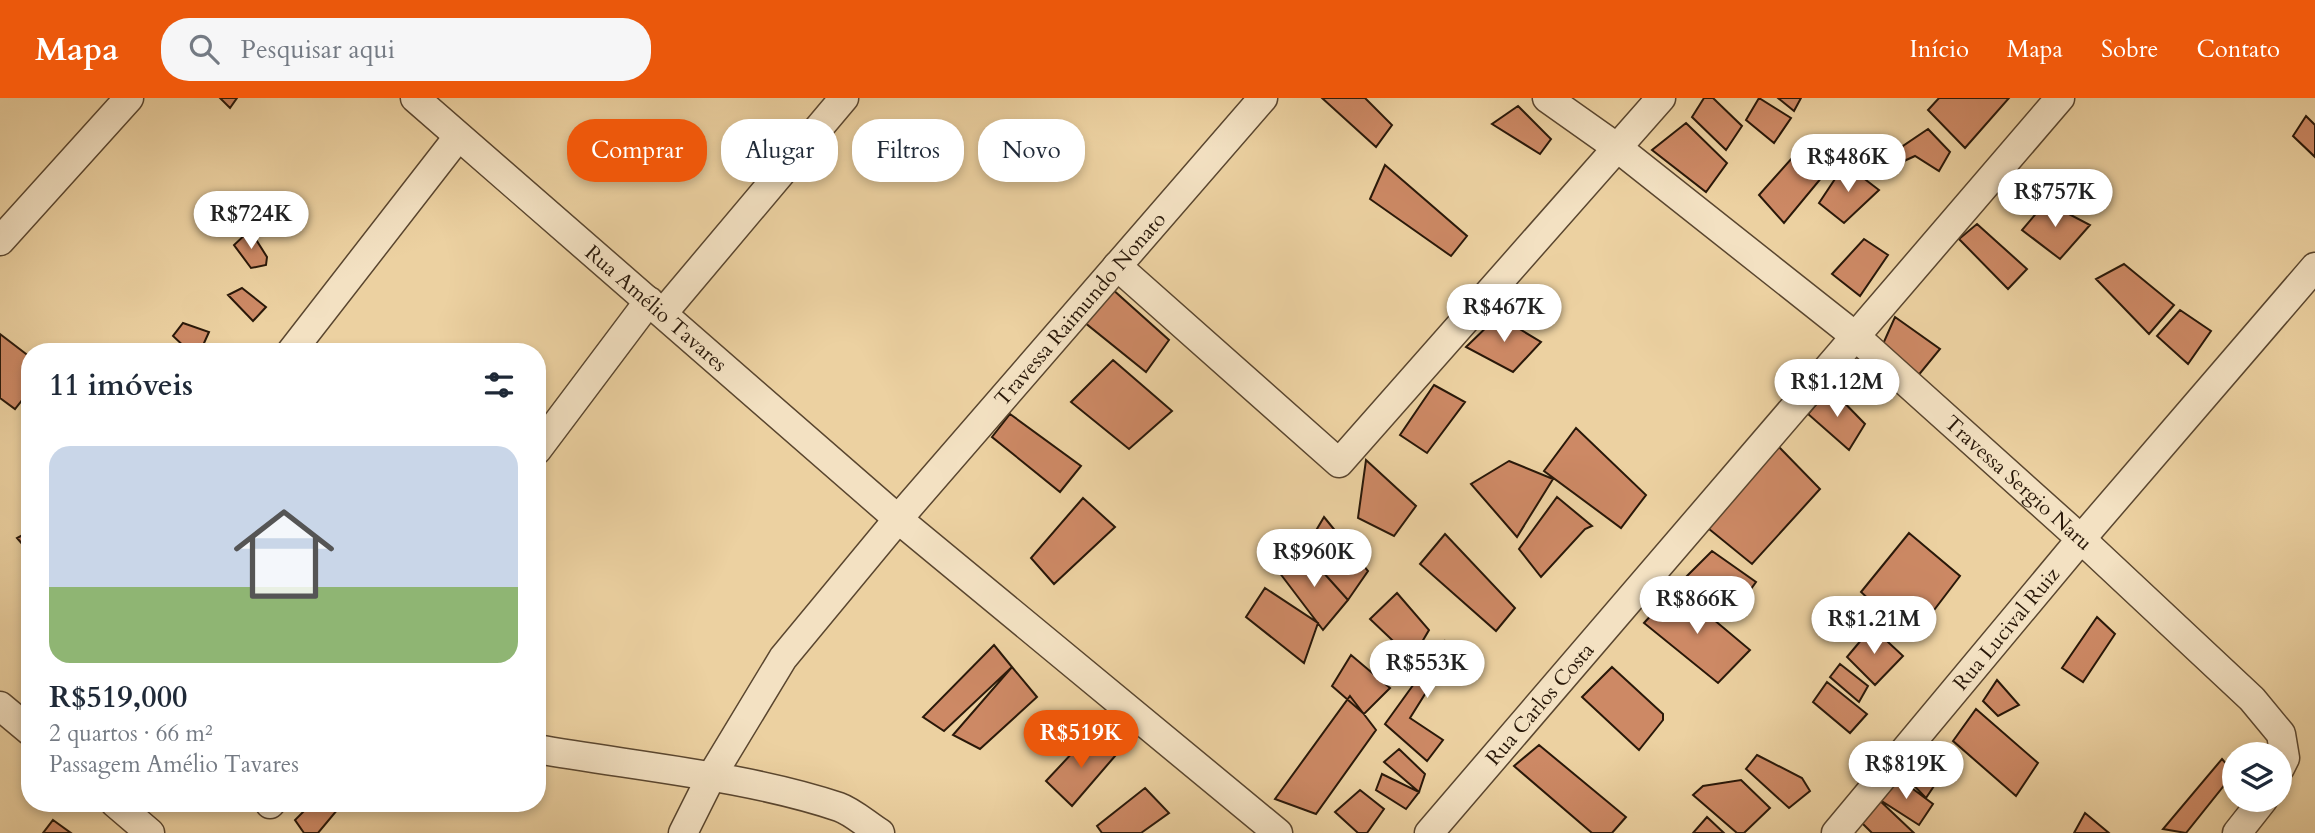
<!DOCTYPE html>
<html lang="pt">
<meta charset="utf-8">
<style>
:root{--surface:#fff;--page:#f6f6f7;--text:#1f2937;--muted:#747a83;--accent:#ea580c}
body{margin:0;font-family:Cardo,serif;background:var(--page);color:var(--text);height:100vh;display:flex;flex-direction:column;font-size:26px;white-space:nowrap}
*{box-sizing:border-box;margin:0}
p{font-size:23px;color:var(--muted)}
.icon{flex:none;width:38px;height:38px;fill:none;stroke:currentColor;stroke-width:2;stroke-linecap:round;stroke-linejoin:round}
.map{position:relative;flex:1;overflow:hidden}
.drawer{position:absolute;left:21px;top:245px;width:525px;height:469px;display:flex;flex-direction:column;background:var(--surface);border-radius:28px;box-shadow:0 4px 10px #0003}
.drawer>*{flex:none}
.top-card{position:absolute;left:567px;top:21px;width:665px;height:63px;display:flex;gap:14px}
.tools{position:absolute;left:2222px;top:644px;display:grid;gap:14px}
.tools a{display:grid;place-items:center;width:70px;height:70px;border-radius:50%;background:var(--surface);box-shadow:0 4px 10px #0003;font-size:35px}
.price{position:absolute;translate:-50% -60px;padding:0 16px;border-radius:24px;background:#fff;color:#222;font-size:23px;line-height:46px;filter:drop-shadow(0 2px 4px #0008)}
.price::after{content:'';position:absolute;left:50%;top:42px;width:21px;height:16px;margin-left:-10px;background:inherit;clip-path:polygon(0 0,100% 0,50% 100%)}
.price.active{background:var(--accent);color:#fff}
ul{padding:0;list-style:none}
li{display:grid;align-content:center;gap:14px;height:371px;padding:0 28px}
li span{display:grid;place-items:center;height:217px;border-radius:21px;color:#555}
li>.icon{margin-inline-start:auto}
span .icon{width:126px;height:126px;fill:#fffc;stroke-width:1}
li b{font-size:30px}
h2{display:flex;justify-content:space-between;align-items:center;height:84px;padding:0 28px;font-size:30px}
.chip{padding:0 24px;border-radius:28px;background:var(--surface);box-shadow:0 4px 10px #0003;font-size:24px;line-height:63px}
.chip.active{background:var(--accent);color:#fff}
header{display:flex;align-items:center;gap:42px;box-sizing:border-box;height:98px;padding:0 35px;background:var(--accent);color:#fff}
header strong{font-size:33px}
nav{display:flex;gap:38px;margin-inline-start:auto;font-size:24px}
.search{width:490px;height:63px;background:var(--page);display:flex;align-items:center;gap:18px;box-sizing:border-box;padding:0 24px;border-radius:28px;color:var(--muted);font-size:26px}
.map>svg:first-child{display:block}
</style>
<header>
<strong>Mapa</strong>
<div class="search"><svg class="icon" aria-label="search" viewBox="0 0 24 24"><circle cx="10" cy="10" r="6"/><path d="M15 15l6 6"/></svg>Pesquisar aqui</div>
<nav><a>Início</a><a>Mapa</a><a>Sobre</a><a>Contato</a></nav>
</header>
<div class="map">
<svg width="2315" height="735" viewBox="0 0 2315 735">
<rect width="100%" height="100%" fill="#ecd1a1"/>
<filter id="stains"><feTurbulence type="fractalNoise" baseFrequency=".00286" numOctaves="4"/><feColorMatrix values="0 0 0 0 .2 0 0 0 0 .09 0 0 0 0 .02 0 0 0 .5 -.17"/></filter>
<radialGradient id="worn" r=".72"><stop offset=".6" stop-color="#630" stop-opacity="0"/><stop offset="1" stop-color="#630" stop-opacity=".3"/></radialGradient>
<path fill="#cd8965" stroke="#291809" stroke-width="2" d="M220,0H237L230,10Z
M1322,0H1365L1392,27L1376,49Z
M1704,0H1713L1742,28L1726,52L1692,19Z
M1759,0L1791,20L1774,45L1746,22Z
M1778,0H1801L1794,13Z
M1939,0H2009L1965,50L1928,12Z
M1518,8L1551,41L1540,56L1492,26Z
M2306,18L2315,27V59L2293,38Z
M1686,25L1727,65L1706,94L1652,52Z
M1928,31L1950,54L1939,73L1915,58L1904,63L1900,50Z
M1809,41L1832,67L1784,125L1759,97Z
M1845,66L1879,92L1844,125L1819,105Z
M1385,67L1467,138L1451,158L1370,101Z
M2046,104L2090,127L2060,161L2022,132Z
M1977,126L2027,171L2008,191L1959,141Z
M250,132L267,159L266,167L251,170L234,147Z
M1864,141L1888,157L1860,198L1832,176Z
M2124,166L2174,207L2149,236L2096,181Z
M242,190L266,209L253,223L228,197Z
M1111,190L1169,242L1146,274L1084,224Z
M2180,212L2211,233L2188,266L2157,238Z
M1498,218L1541,244L1513,274L1466,249Z
M1895,219L1940,251L1917,279L1883,246Z
M183,225L209,234L200,254H190L173,238Z
M0,236L30,259V292L15,311L0,300Z
M1113,262L1172,313L1129,351L1071,304Z
M1434,287L1465,304L1427,355L1400,337Z
M1830,290L1865,326L1849,352L1808,316Z
M1010,316L1081,368L1060,394L992,339Z
M1576,330L1646,397L1621,430L1544,373Z
M1779,349L1820,391L1752,466L1698,422Z
M1366,362L1416,408L1394,438L1358,420Z
M1509,363L1553,381L1517,439L1471,386Z
M1557,399L1592,428L1585,431L1541,479L1519,451Z
M1083,400L1115,429L1054,486L1031,460Z
M1324,419L1368,473L1348,502L1304,453Z
M30,433V455L17,440Z
M1909,435L1960,478L1912,541L1861,494Z
M1445,436L1515,510L1496,533L1420,466Z
M1304,453L1348,502L1323,532L1279,474Z
M1712,453L1756,484L1732,517L1684,481Z
M1265,490L1318,525L1304,565L1246,519Z
M1676,490L1750,552L1718,585L1644,525Z
M1397,495L1429,532L1412,561L1370,521Z
M2097,519L2115,536L2083,584L2062,570Z
M1872,529L1903,558L1875,587L1847,559Z
M1445,543L1477,567L1465,584L1442,569L1410,620L1443,642L1427,663L1385,626Z
M994,547L1012,569L944,633L923,619Z
M1351,557L1390,590L1364,616L1332,588Z
M1840,566L1868,588L1859,604L1830,579Z
M1012,569L1037,599L980,651L953,637Z
M1612,569L1663,616V622L1639,652L1582,599Z
M1997,582L2019,607L1998,618L1983,603Z
M1827,584L1867,616L1850,635L1813,604Z
M1350,598L1376,632L1316,716L1275,701Z
M1976,611L2038,665L2016,698L1953,643Z
M1090,636L1115,658L1072,708L1046,683Z
M1912,644L1942,676L1926,700L1897,670Z
M1539,647L1626,719L1612,735H1592L1514,668Z
M1399,651L1425,676L1419,694L1384,664Z
M1757,657L1802,680L1810,693L1789,710L1746,671Z
M2222,661L2234,675L2186,735L2163,731Z
M1382,676L1419,694L1406,711L1376,692Z
M1897,679L1933,706L1919,727L1877,700Z
M1741,682L1770,710L1744,735H1737L1693,697L1703,688Z
M1145,690L1169,715L1141,735H1102L1097,728Z
M1360,692L1384,711L1367,735H1358L1335,714Z
M1877,700L1914,735H1872L1861,724Z
M312,705H343L318,735H304L295,722Z
M2085,715L2109,735H2074Z
M1707,719L1724,735H1693Z
M53,722L71,735H43Z"/>
<g fill="none" stroke-linecap="round" stroke-linejoin="round">
<g stroke="#5a462f" stroke-width="31">
<g id="minor">
<path id="s1" d="M415,0L898,421L1278,735"/>
<path id="s2" d="M1547,0L1619,51L1855,238L2081,441L2252,601L2281,636L2285,660L2280,670"/>
<path d="M0,143L129,0"/>
<path d="M1117,168L1339,365L1661,0"/>
<path d="M663,215L844,0"/>
<path d="M291,254L458,39"/>
<path d="M537,352L649,203"/>
<path d="M0,608L30,633"/>
<path d="M537,651C633,668 747,678 839,709C853,714 867,727 880,735"/>
<path d="M115,705L150,735"/>
<path d="M270,706L271,705"/>
<path id="s3" d="M683,735L711,679L783,560L898,421L1263,0"/>
<path id="s4" d="M1429,735L2060,0"/>
<path id="s5" d="M1836,735L2081,441L2315,169"/>
<path d="M2237,735L2263,702"/>
</g>
</g>
<use href="#minor" stroke="#f3e1c2" stroke-width="28"/>
</g>
<g text-anchor="middle" stroke-width="5" stroke-linejoin="round" paint-order="stroke">
<g font-size="21" fill="#291809" stroke="#f3e1c2">
<text dy="7" stroke="none"><textPath href="#s1" startOffset="320">Rua Amélio Tavares</textPath></text>
<text dy="7" stroke="none"><textPath href="#s3" startOffset="660">Travessa Raimundo Nonato</textPath></text>
<text dy="7" stroke="none"><textPath href="#s2" startOffset="609">Travessa Sergio Naru</textPath></text>
<text dy="7" stroke="none"><textPath href="#s5" startOffset="266">Rua Lucival Ruiz</textPath></text>
<text dy="7" stroke="none"><textPath href="#s4" startOffset="170">Rua Carlos Costa</textPath></text>
</g>
</g>
<rect width="100%" height="100%" filter="url(#stains)"/>
<rect width="100%" height="100%" fill="url(#worn)"/>
</svg>
<div class="tools">
<a><svg class="icon" aria-label="layers" viewBox="0 0 24 24"><path d="M12 4l9 5-9 5-9-5zM3 14l9 5 9-5"/></svg></a>
</div>
<b class="price" style="left:1848px;top:96px">R$486K</b>
<b class="price" style="left:2055px;top:131px">R$757K</b>
<b class="price" style="left:251px;top:153px">R$724K</b>
<b class="price" style="left:1504px;top:246px">R$467K</b>
<b class="price" style="left:1837px;top:321px">R$1.12M</b>
<b class="price" style="left:1314px;top:491px">R$960K</b>
<b class="price" style="left:1697px;top:538px">R$866K</b>
<b class="price" style="left:1874px;top:558px">R$1.21M</b>
<b class="price" style="left:1427px;top:602px">R$553K</b>
<b class="price active" style="left:1081px;top:672px">R$519K</b>
<b class="price" style="left:1906px;top:703px">R$819K</b>
<div class="top-card">
<a class="chip active">Comprar</a>
<a class="chip">Alugar</a>
<a class="chip">Filtros</a>
<a class="chip">Novo</a>
</div>
<section class="drawer">
<h2>11 imóveis<svg class="icon" aria-label="filters" viewBox="0 0 24 24"><path d="M4 7h16M4 17h16"/><circle cx="9" cy="7" r="2"/><circle cx="15" cy="17" r="2"/></svg></h2>
<ul>
<li><span style="background:linear-gradient(#c9d6e8 65%,#8fb573 0)"><svg class="icon" aria-label="home" viewBox="0 0 24 24"><path d="M3 11l9-7 9 7M6 9v11h12V9"/></svg></span><div><b>R$519,000</b><p>2 quartos · 66 m²</p><p>Passagem Amélio Tavares</p></div></li>
</ul>
</section>
</div>
